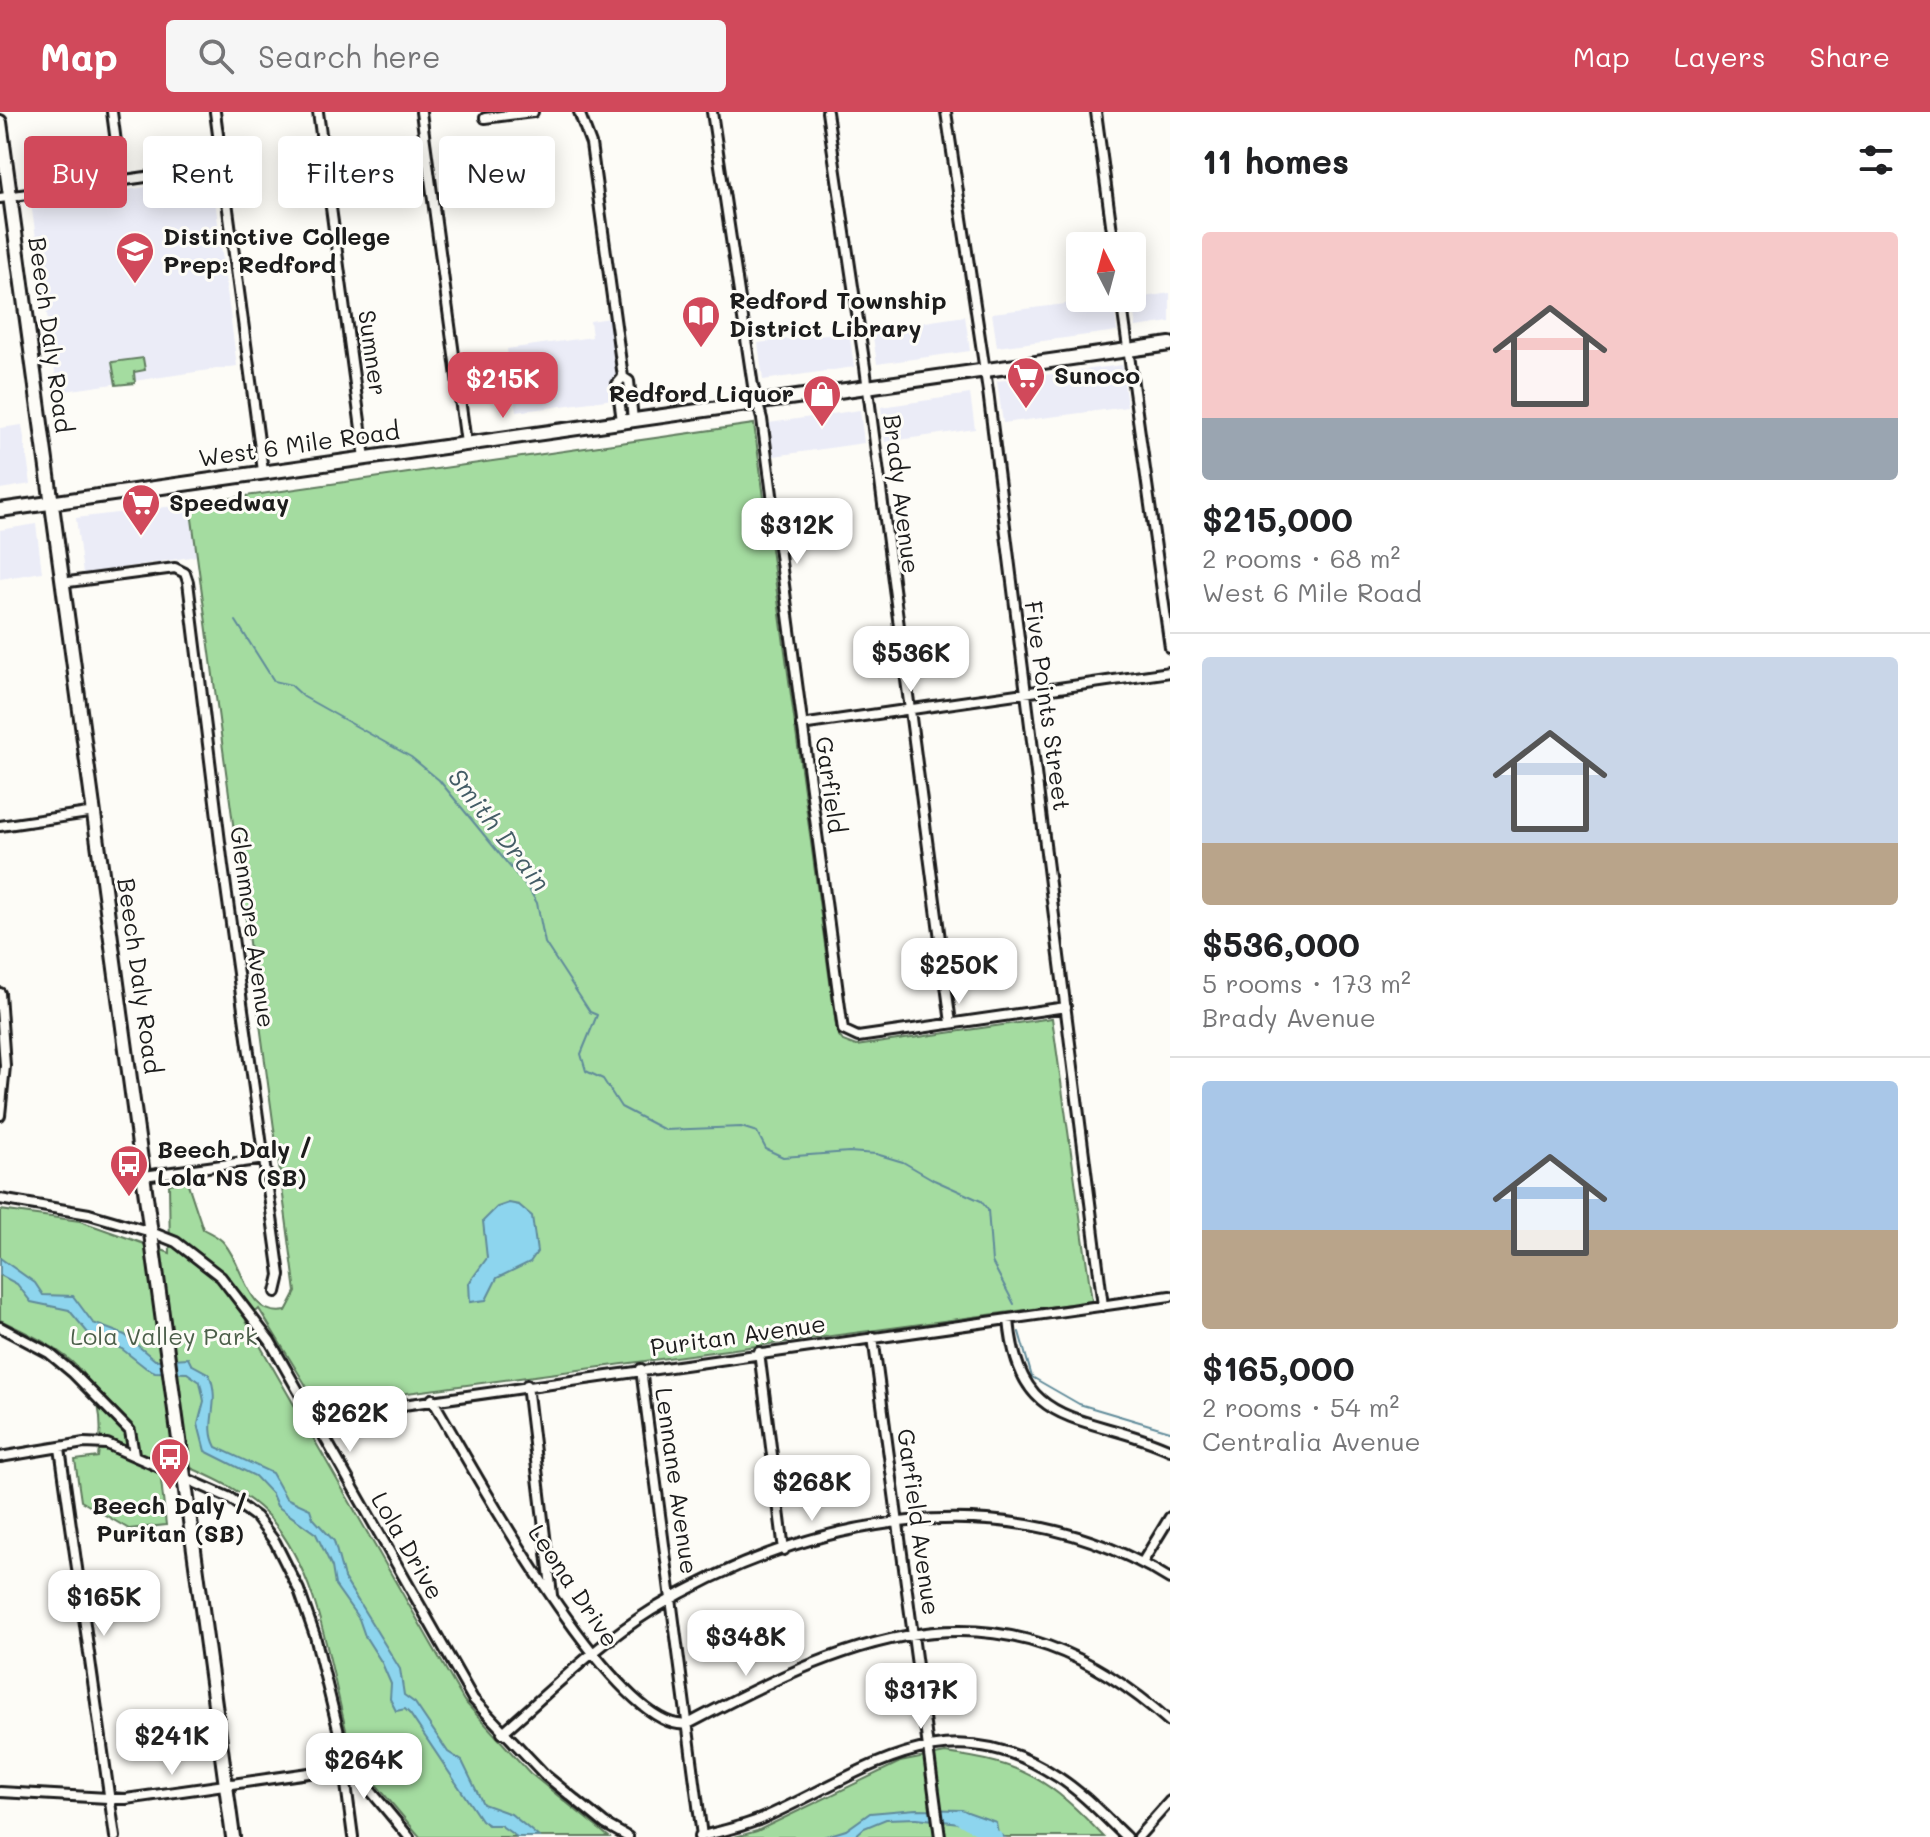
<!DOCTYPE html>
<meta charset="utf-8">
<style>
:root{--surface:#fff;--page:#f6f6f6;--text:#202124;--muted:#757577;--line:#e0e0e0;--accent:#d1495b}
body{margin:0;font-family:Mali,sans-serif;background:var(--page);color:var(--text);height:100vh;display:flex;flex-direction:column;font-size:30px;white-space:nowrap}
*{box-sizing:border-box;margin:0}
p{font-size:26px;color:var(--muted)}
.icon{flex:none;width:44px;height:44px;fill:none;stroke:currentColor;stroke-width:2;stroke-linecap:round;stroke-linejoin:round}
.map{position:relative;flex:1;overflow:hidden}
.details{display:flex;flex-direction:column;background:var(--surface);width:760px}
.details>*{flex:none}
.top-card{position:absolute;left:24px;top:24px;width:760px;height:72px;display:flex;gap:16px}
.needle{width:52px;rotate:354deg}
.tools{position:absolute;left:1066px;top:120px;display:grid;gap:16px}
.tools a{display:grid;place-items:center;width:80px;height:80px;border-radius:8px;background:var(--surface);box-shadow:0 4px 20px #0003;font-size:40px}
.price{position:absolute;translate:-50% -68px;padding:0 18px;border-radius:16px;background:#fff;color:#222;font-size:26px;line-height:52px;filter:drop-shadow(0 2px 4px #0008)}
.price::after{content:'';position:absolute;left:50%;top:48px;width:24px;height:18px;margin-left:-12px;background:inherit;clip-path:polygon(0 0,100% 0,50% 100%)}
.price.current{background:var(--accent);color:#fff}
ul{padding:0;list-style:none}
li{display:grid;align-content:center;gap:16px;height:424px;padding:0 32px}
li+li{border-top:2px solid var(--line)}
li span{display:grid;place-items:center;height:248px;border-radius:8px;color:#555}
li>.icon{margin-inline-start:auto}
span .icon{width:144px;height:144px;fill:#fffc;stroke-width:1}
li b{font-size:34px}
h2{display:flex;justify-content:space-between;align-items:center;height:96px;padding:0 32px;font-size:34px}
.tag{padding:0 28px;border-radius:8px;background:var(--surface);box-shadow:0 4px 20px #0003;font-size:28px;line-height:72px}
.tag.current{background:var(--accent);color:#fff}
header{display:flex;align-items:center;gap:48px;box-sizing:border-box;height:112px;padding:0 40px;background:var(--accent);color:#fff}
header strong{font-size:38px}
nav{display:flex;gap:44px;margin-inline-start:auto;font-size:28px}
.search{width:560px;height:72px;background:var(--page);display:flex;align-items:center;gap:20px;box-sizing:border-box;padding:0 28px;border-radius:8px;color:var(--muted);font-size:30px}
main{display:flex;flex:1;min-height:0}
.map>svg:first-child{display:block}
</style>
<header>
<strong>Map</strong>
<div class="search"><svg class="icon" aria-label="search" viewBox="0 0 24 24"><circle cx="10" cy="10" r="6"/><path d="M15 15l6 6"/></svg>Search here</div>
<nav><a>Map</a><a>Layers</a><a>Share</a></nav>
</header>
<main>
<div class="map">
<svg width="1170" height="1725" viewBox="0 0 1170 1725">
<rect width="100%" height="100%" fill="#fdfcf7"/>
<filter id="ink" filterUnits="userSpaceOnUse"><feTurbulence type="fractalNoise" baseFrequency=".0125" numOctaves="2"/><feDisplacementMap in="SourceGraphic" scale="16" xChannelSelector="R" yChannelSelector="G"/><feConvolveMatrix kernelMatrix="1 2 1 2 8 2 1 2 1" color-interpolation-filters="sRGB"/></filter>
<g filter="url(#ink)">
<path fill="#ebecf7" d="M212,66L237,254L58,280L31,91Z
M1170,181V210L1136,215L1132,187Z
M1113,186L1117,219L997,235L992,201Z
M965,204L970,239L877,252L872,218Z
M610,206L621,286L516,300L507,237L592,225L590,209Z
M849,219L854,255L763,268L758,231Z
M1122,253L1127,295L1003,311L997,269Z
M970,282L975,317L885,330L881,295Z
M860,298L864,331L774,344L769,311Z
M22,313L31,372L0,377V316Z
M190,392L197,444L83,462L76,406Z
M36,412L42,460L0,467V418Z"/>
<path fill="#a4dca0" stroke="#607c5e" stroke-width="2" d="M143,246L145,258L134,260L135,271L116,273L112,250Z
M754,312L837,921L843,929L856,934L1052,906L1092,1189L318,1293L259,1197L246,1209L464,1589L530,1661L609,1725H420L363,1657L351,1637C330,1562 323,1468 270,1406C242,1374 195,1359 158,1341L166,1413L129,1417L81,1389L75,1348L98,1345C112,1263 68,1240 0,1208V1098L80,1109L170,1141L169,1072L187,1069L203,1117C210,1121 220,1125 224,1131C245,1155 247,1207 286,1199L296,1180L190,392Z
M945,1641C1024,1651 1050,1668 1104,1725H735L757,1719L900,1650Z"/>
<path fill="#8dd5ee" stroke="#608b9a" stroke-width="2" d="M509,1091L519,1093L532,1104L537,1140L530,1150L497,1166L486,1188L470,1190L469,1171L487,1146L483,1109L497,1095Z
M0,1146L35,1171L43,1183L73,1184L93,1211L125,1223L155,1248L188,1246L191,1252L209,1262C222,1292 203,1311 216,1335L272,1361L286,1386L310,1397L313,1406L334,1429L344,1466L400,1557L404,1583L415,1591L448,1640L462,1649L483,1692L511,1702L539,1725H517L500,1713H488L481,1708L410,1602L405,1597L396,1599L390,1587L391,1572L382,1551L365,1524L359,1507L335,1473L332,1455L316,1422L277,1394L272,1382L255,1364L205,1339L198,1312L204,1289L200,1270L187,1261L155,1260L146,1256L122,1237L88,1221L69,1198L31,1190L17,1172L0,1163Z
M916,1697L962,1698L996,1710L998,1721L1004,1725H991L985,1714L917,1706L886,1707L864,1716L854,1725H823L846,1718L870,1701Z"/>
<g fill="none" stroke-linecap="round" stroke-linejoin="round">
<path stroke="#608b9a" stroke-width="2" d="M236,509L274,569L291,573L304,585L411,645L439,668L530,779L537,791L545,831L590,900L597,903L581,942L586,959L603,967L621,995L665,1018L741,1015L757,1020L766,1037L783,1045L849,1040L876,1042L903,1050L934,1068L981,1089L988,1098L992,1150L1014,1192
M1019,1220L1032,1265L1079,1292L1170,1319"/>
<path stroke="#8dd5ee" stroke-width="14" d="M960,1705L995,1725"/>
<g stroke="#1c1c1c" stroke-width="14">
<path id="street" d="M112,0L121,68
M215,0L263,359
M318,0L365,346
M421,0L466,331
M579,0L591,32L623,265
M712,0L753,274L762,307L843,918L858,925L1066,895
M827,0L865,255L951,911
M946,0L988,279L1103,1194
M1096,0L1114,134
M485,6L533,0
M0,86L222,54
M1121,186L1170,536
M622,309L617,272L623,265L629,269L633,308
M61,471L175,456L185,461L188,470L223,754L280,1163L276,1180
M801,613L1170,560
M0,714L95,700
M0,881L5,954L0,1003
M144,1064L265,1047
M0,1087L89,1102L151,1120L176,1130L221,1165L270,1229L473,1587L545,1663L605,1712L628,1725
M1009,1207C1018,1322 1088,1300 1170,1338
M0,1215L49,1241L73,1261L130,1319L134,1342
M873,1225L940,1725
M759,1240L784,1438
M641,1257L702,1724
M527,1273L552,1483
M432,1287C467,1345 616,1625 688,1612C863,1519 1003,1461 1170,1610
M312,1306L1170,1184
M60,1336L115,1725
M0,1345L84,1331L107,1332L230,1386L256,1405L275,1430L299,1478L315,1524L339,1621L351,1655L409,1725
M1142,1451L1170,1405
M502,1621C550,1579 597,1532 652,1498C808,1403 1008,1366 1170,1467
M344,1657L353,1725
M0,1680L126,1687L351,1655
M699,1725C720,1719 743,1715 763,1706C865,1661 944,1590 1058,1665C1083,1681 1104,1704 1126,1725
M1138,1725L1170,1689"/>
</g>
<g stroke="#1c1c1c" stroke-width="18">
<path id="secondary" d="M0,10L233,1725
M0,398L1170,232"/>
</g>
<use href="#street" stroke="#fdfcf7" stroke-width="8"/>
<use href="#secondary" stroke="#fdfcf7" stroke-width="12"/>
</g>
</g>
<defs>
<g id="school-pin" transform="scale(2)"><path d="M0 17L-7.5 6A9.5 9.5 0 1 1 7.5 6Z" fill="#d1495b" stroke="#fdfcf7"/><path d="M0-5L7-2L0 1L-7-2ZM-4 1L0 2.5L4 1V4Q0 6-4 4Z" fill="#fff"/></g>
<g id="library-pin" transform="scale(2)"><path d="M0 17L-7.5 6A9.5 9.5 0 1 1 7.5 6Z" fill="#d1495b" stroke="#fdfcf7"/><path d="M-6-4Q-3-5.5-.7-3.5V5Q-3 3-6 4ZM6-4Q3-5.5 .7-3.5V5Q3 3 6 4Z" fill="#fff"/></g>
<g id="supermarket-pin" transform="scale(2)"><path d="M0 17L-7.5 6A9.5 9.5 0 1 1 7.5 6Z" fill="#d1495b" stroke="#fdfcf7"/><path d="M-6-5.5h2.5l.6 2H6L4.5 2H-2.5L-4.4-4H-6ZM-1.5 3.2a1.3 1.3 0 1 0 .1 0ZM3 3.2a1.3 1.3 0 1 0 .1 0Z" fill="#fff"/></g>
<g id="shop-pin" transform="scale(2)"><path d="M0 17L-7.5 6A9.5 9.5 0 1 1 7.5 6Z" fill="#d1495b" stroke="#fdfcf7"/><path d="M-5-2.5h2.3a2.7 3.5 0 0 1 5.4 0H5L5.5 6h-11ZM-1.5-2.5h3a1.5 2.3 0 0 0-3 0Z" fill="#fff"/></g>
<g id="bus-pin" transform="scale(2)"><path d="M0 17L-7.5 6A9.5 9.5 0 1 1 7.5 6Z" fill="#d1495b" stroke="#fdfcf7"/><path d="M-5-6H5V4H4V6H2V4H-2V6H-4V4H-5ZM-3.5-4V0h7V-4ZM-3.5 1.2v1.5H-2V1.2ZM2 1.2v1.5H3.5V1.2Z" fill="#fff"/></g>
</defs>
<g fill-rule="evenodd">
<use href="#school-pin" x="135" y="139"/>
<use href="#library-pin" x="701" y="203"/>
<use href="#supermarket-pin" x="1026" y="264"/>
<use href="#shop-pin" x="822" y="282"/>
<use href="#supermarket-pin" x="141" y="391"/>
<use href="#bus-pin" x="129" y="1052"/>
<use href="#bus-pin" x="170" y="1345"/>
</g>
<g text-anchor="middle" stroke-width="6" stroke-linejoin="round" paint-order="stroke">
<g font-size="24" font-weight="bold" fill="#1c1c1c" stroke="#fdfcf7" text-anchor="start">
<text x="163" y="133">Distinctive College<tspan x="163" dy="28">Prep: Redford</tspan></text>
<text x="729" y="197">Redford Township<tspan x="729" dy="28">District Library</tspan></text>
<text x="1054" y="272">Sunoco</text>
<text x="794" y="290" text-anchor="end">Redford Liquor</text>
<text x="169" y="399">Speedway</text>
<text x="157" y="1046">Beech Daly /<tspan x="157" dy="28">Lola NS (SB)</tspan></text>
<text x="170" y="1402" text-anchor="middle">Beech Daly /<tspan x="170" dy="28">Puritan (SB)</tspan></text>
</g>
<g font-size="24" fill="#1c1c1c" stroke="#fdfcf7">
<text transform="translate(50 223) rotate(82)" y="8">Beech Daly Road</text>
<text transform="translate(372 241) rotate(82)" y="8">Sumner</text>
<text transform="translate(299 333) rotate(-8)" y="8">West 6 Mile Road</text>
<text transform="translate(901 382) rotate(83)" y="8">Brady Avenue</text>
<text transform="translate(1047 594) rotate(82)" y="8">Five Points Street</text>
<text transform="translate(830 673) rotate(82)" y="8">Garfield</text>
<text transform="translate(252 815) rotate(82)" y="8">Glenmore Avenue</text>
<text transform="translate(139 864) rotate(82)" y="8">Beech Daly Road</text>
<text transform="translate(738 1224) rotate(-8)" y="8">Puritan Avenue</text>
<text transform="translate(676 1369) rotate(82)" y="8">Lennane Avenue</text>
<text transform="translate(918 1410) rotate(82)" y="8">Garfield Avenue</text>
<text transform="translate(407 1434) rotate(60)" y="8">Lola Drive</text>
<text transform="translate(573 1474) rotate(56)" y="8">Leona Drive</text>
</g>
<g font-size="24" fill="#4c5f4a" stroke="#fdfcf7">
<text x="164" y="1233">Lola Valley Park</text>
</g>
<g font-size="26" font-style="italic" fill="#445d66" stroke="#fdfcf7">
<text transform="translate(499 718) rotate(52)" y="9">Smith Drain</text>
</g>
</g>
</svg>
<div class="tools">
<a><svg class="needle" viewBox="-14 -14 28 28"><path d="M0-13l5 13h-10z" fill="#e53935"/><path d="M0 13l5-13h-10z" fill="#757577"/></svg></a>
</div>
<b class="price current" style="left:503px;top:308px">$215K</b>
<b class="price" style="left:797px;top:454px">$312K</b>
<b class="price" style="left:911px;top:582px">$536K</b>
<b class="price" style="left:959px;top:894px">$250K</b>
<b class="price" style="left:350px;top:1342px">$262K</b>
<b class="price" style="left:812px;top:1411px">$268K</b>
<b class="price" style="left:104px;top:1526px">$165K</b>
<b class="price" style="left:746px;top:1566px">$348K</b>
<b class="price" style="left:921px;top:1619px">$317K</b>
<b class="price" style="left:172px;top:1665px">$241K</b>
<b class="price" style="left:364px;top:1689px">$264K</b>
<div class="top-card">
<a class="tag current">Buy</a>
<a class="tag">Rent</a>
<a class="tag">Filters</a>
<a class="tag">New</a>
</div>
</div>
<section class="details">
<h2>11 homes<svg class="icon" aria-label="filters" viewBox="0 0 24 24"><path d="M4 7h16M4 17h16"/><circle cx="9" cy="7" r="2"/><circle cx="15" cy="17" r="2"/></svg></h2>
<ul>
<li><span style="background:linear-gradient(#f6c9c9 75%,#9aa5b1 0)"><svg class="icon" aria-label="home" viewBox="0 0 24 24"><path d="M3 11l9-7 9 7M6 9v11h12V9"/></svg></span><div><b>$215,000</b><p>2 rooms · 68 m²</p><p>West 6 Mile Road</p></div></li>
<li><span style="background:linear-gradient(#c9d6e8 75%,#b9a48a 0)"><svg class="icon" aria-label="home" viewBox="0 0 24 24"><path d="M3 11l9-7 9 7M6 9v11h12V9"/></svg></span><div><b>$536,000</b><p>5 rooms · 173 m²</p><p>Brady Avenue</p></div></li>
<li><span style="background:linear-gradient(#a9c7e8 60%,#b9a48a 0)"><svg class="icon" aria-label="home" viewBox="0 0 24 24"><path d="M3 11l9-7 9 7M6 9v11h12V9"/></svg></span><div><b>$165,000</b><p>2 rooms · 54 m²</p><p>Centralia Avenue</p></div></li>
</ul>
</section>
</main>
